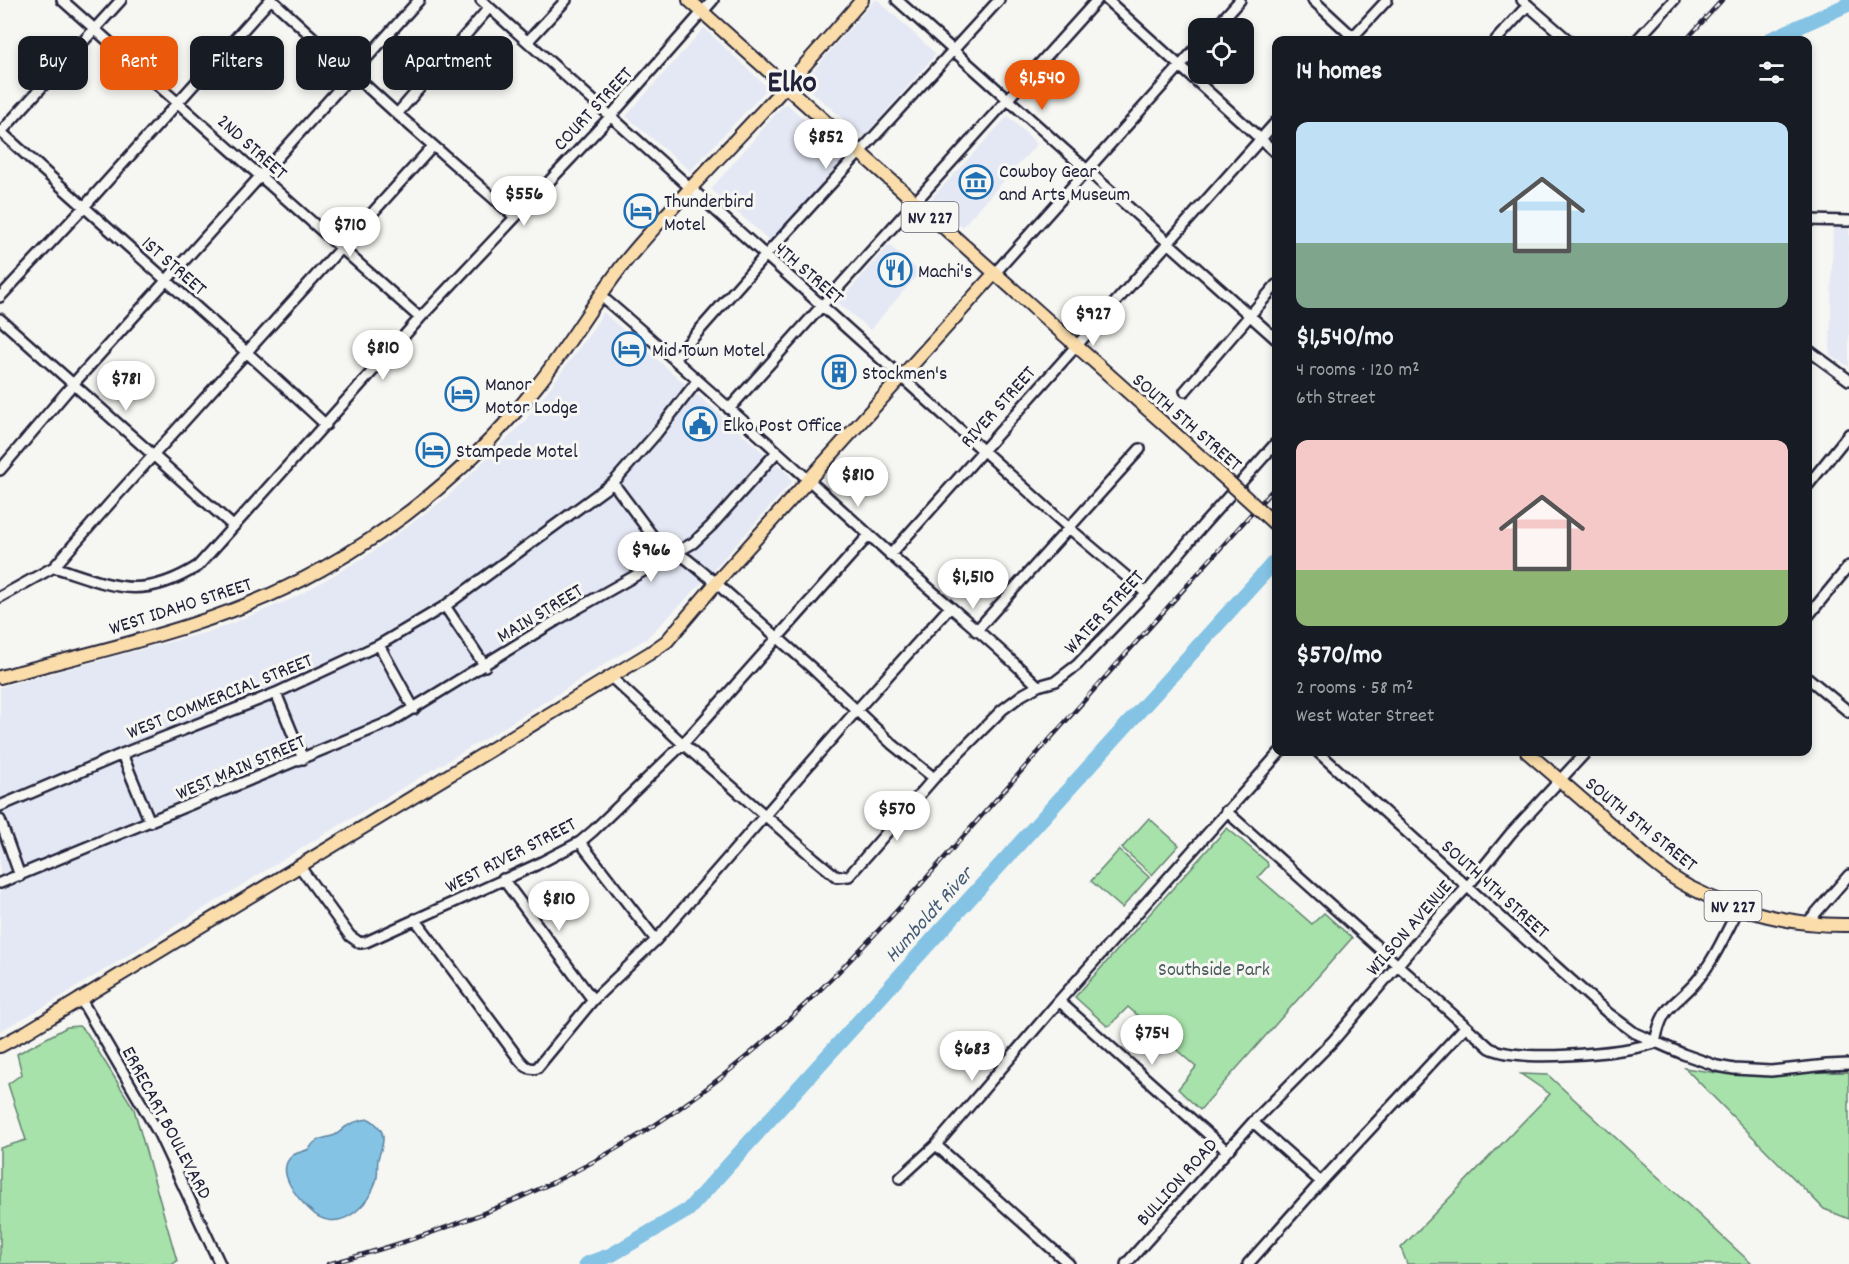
<!DOCTYPE html>
<meta charset="utf-8">
<style>
:root{--surface:#171b24;--page:#242831;--text:#f1f3f6;--muted:#9ea1a6;--accent:#ea580c}
body{margin:0;font-family:Dekko,sans-serif;background:var(--page);color:var(--text);height:100vh;display:flex;flex-direction:column;font-size:22px;white-space:nowrap}
*{box-sizing:border-box;margin:0}
p{font-size:20px;color:var(--muted)}
.icon{flex:none;width:33px;height:33px;fill:none;stroke:currentColor;stroke-width:2;stroke-linecap:round;stroke-linejoin:round}
.map{position:relative;flex:1;overflow:hidden}
.sheet{position:absolute;left:1272px;top:36px;width:540px;height:720px;display:flex;flex-direction:column;background:var(--surface);border-radius:12px;box-shadow:0 3px 9px #0003}
.sheet>*{flex:none}
.banner{position:absolute;left:18px;top:36px;width:570px;height:54px;display:flex;gap:12px}
.tools{position:absolute;left:1188px;top:18px;display:grid;gap:12px}
.tools a{display:grid;place-items:center;width:66px;height:66px;border-radius:12px;background:var(--surface);box-shadow:0 3px 9px #0003;font-size:30px}
.price{position:absolute;translate:-50% -51px;padding:0 14px;border-radius:21px;background:#fff;color:#222;font-size:20px;line-height:39px;filter:drop-shadow(0 2px 3px #0008)}
.price::after{content:'';position:absolute;left:50%;top:36px;width:18px;height:14px;margin-left:-9px;background:inherit;clip-path:polygon(0 0,100% 0,50% 100%)}
.price.selected{background:var(--accent);color:#fff}
ul{padding:0;list-style:none}
li{display:grid;align-content:center;gap:12px;height:318px;padding:0 24px}
li span{display:grid;place-items:center;height:186px;border-radius:12px;color:#555}
li>.icon{margin-inline-start:auto}
span .icon{width:108px;height:108px;fill:#fffc;stroke-width:1}
li b{font-size:26px}
h2{display:flex;justify-content:space-between;align-items:center;height:72px;padding:0 24px;font-size:26px}
.chip{padding:0 21px;border-radius:12px;background:var(--surface);box-shadow:0 3px 9px #0003;font-size:21px;line-height:54px}
.chip.selected{background:var(--accent);color:#fff}
.map>svg:first-child{display:block}
</style>
<div class="map">
<svg width="1849" height="1264" viewBox="0 0 1849 1264">
<rect width="100%" height="100%" fill="#f6f6f2"/>
<filter id="ink" filterUnits="userSpaceOnUse"><feTurbulence type="fractalNoise" baseFrequency=".0167" numOctaves="2"/><feDisplacementMap in="SourceGraphic" scale="12" xChannelSelector="R" yChannelSelector="G"/><feConvolveMatrix kernelMatrix="1 2 1 2 8 2 1 2 1" color-interpolation-filters="sRGB"/></filter>
<g filter="url(#ink)">
<path fill="#e4e8f4" d="M875,0H878L936,54L864,137L804,85L805,80Z
M704,28L766,86V90L690,171L626,116Z
M787,104L848,158L771,242L711,189L783,105Z
M1008,116L1037,144L962,227L930,200Z
M1849,223V367L1830,355L1833,224Z
M889,245L920,272L870,330L838,303Z
M603,312L789,475L792,482L699,586L647,638L506,726L305,846L49,1004L0,1031V687L215,630L296,597L368,555L446,498L525,421L591,332Z"/>
<path fill="#a6e2a9" stroke="#648272" stroke-width="1.5" d="M1149,818L1179,845L1152,875L1122,848Z
M1227,828L1267,862L1268,866L1258,877L1312,924L1324,913L1352,938L1200,1110L1178,1089L1196,1067L1128,1007L1110,1025L1107,1026L1075,997Z
M1119,850L1149,877L1122,908L1091,881Z
M79,1026L87,1033L134,1109L177,1261L173,1264H0V1148L26,1140L8,1084L22,1074L17,1054L67,1027Z
M1685,1068L1717,1073L1849,1072V1219L1824,1209Z
M1521,1074L1548,1075L1752,1264H1407L1401,1248L1550,1094Z"/>
<path fill="#84c3e4" stroke="#5d83a0" stroke-width="1.5" d="M369,1119C375,1122 382,1129 383,1136C384,1144 380,1152 378,1159C377,1165 378,1171 377,1177C371,1207 336,1237 310,1210C298,1199 274,1171 292,1156C297,1152 304,1152 309,1149C311,1147 312,1144 315,1142C320,1138 326,1138 332,1136C338,1135 342,1129 347,1126C353,1122 361,1120 369,1119Z"/>
<g fill="none" stroke-linecap="round" stroke-linejoin="round">
<path stroke="#84c3e4" stroke-width="15" d="M1769,40L1849,4
M586,1264L611,1255L688,1210L1276,560"/>
<g stroke="#22223b" stroke-width="14">
<path id="minor" d="M62,0L420,318
M272,0L397,114L515,217
M481,0L947,418L1069,528L1146,593
M897,0L1276,339
M1107,0L1276,153
M1313,0L1353,37
M1522,0L1568,40
M1215,28L1240,0
M1350,40L1387,0
M1496,40L1528,5
M1637,40L1674,0
M528,41L566,0
M397,114L489,8
M0,131C108,230 219,325 326,425
M0,133L121,0
M1808,220L1849,221
M994,274L1198,46
M601,296C699,379 794,467 889,553C938,598 991,639 1038,686
M0,297L83,208L270,0
M0,319L233,526
M1808,350L1849,380
M674,359L765,256L999,0
M1185,391L1276,285
M729,409L1097,0
M0,470L74,383L419,0
M613,483L654,538L688,560L716,583L813,669L892,744L934,778
M1808,485L1849,434
M890,555L1276,122
M54,567C113,586 141,602 198,566L420,318L610,117L713,0
M0,597L54,567L111,502L433,146
M445,606L485,666
M1808,616L1849,566
M976,631L1140,449
M379,645L414,709
M611,677L683,744L815,859L837,877L849,876L934,778L1002,710L1022,695L1038,686L1056,681L1077,665L1146,593L1203,525L1276,443
M1808,678L1849,712
M276,693L303,759
M1318,752L1563,973L1608,1013L1635,1033L1683,1054L1717,1066L1734,1069L1771,1071L1827,1065L1849,1064
M122,754L150,822
M0,806L122,754L276,693L379,645L445,606L613,483L656,434L697,381
M1226,811L1490,1048C1521,1063 1620,1053 1655,1043
M0,820L20,876
M580,842L656,940
M300,867L350,936L360,943L366,942L536,865L580,842L593,831L683,744L869,535
M503,879L593,1000
M0,883L392,721L557,620L693,543L711,526L776,453
M415,919L519,1059C524,1065 528,1070 537,1068L593,1000L656,940L856,711L950,607
M1808,922L1849,875
M80,998L159,1134L220,1264
M1059,1001L1227,1151
M1655,1043C1662,1004 1673,1008 1696,982C1714,961 1726,932 1739,908
M1253,1122L1321,1182
M936,1145L1069,1264
M900,1178L936,1145L1059,1001L1280,752
M1126,1264L1253,1122L1333,1041L1430,927L1468,886L1511,833L1586,752
M1248,1264L1321,1182L1465,1027"/>
</g>
<g stroke="#22223b" stroke-width="16">
<path id="major" d="M689,0L1220,474
M0,677C109,648 223,625 322,569C406,522 481,458 540,382C572,341 597,296 629,257C678,199 732,145 783,89C810,60 836,30 862,0
M1527,752C1555,776 1583,800 1610,824C1635,846 1660,872 1689,887C1737,912 1795,926 1849,925
M0,1046L28,1031L650,653L667,641L723,575L994,274"/>
</g>
<use href="#minor" stroke="#f6f6f2" stroke-width="9"/>
<use href="#major" stroke="#faddab" stroke-width="12"/>
<g stroke="#22223b" stroke-width="4.5">
<path id="rail" d="M1686,40L1722,0
M328,1264C451,1232 572,1183 677,1110C802,1023 900,908 1000,795C1092,691 1184,588 1276,486"/>
</g>
<use href="#rail" stroke="#f6f6f2" stroke-width="2" stroke-dasharray="7" stroke-linecap="butt"/>
<g stroke="#22223b" stroke-width="16" stroke-linecap="butt">
<path id="major-bridge" d="M1220,474L1276,525"/>
</g>
<use href="#major-bridge" stroke="#faddab" stroke-width="12"/>
</g>
</g>
<defs>
<g id="museum-ring" transform="scale(1.725)"><circle r="9.5" fill="#f6f6f2" stroke="#1f6fb2" stroke-width="1.5"/><path d="M0-6L6-3V-2H-6V-3ZM-5-1h2V3h-2ZM-1-1h2V3h-2ZM3-1h2V3H3ZM-6 4H6V6H-6Z" fill="#1f6fb2"/></g>
<g id="hotel-ring" transform="scale(1.725)"><circle r="9.5" fill="#f6f6f2" stroke="#1f6fb2" stroke-width="1.5"/><path d="M-6-4.5h1.5V1H6V5H4.5V3h-9V5H-6ZM-4 0a1.8 1.8 0 1 1 3.6 0ZM.5 0V-2.5h3Q6-2.5 6 0Z" fill="#1f6fb2"/></g>
<g id="restaurant-ring" transform="scale(1.725)"><circle r="9.5" fill="#f6f6f2" stroke="#1f6fb2" stroke-width="1.5"/><path d="M-5-6h1v4h1v-4h1v4h1v-4h1v5L-1.5 .5V6h-2V.5L-5-1ZM5-6V6H3V1.5H1.5Q1.5-4 5-6Z" fill="#1f6fb2"/></g>
<g id="building-ring" transform="scale(1.725)"><circle r="9.5" fill="#f6f6f2" stroke="#1f6fb2" stroke-width="1.5"/><path d="M-4-6H4V6H1V3H-1V6H-4ZM-2.5-4.3h1.7v1.8h-1.7ZM.8-4.3h1.7v1.8H.8ZM-2.5-1h1.7V.8h-1.7ZM.8-1h1.7V.8H.8Z" fill="#1f6fb2"/></g>
<g id="civic-ring" transform="scale(1.725)"><circle r="9.5" fill="#f6f6f2" stroke="#1f6fb2" stroke-width="1.5"/><path d="M-.6-6.5H3V-4.5H.6V-3L4-1V1h2V6H-6V1h2V-1L-.6-3ZM-1.2 2.5V6h2.4V2.5Z" fill="#1f6fb2"/></g>
</defs>
<g fill-rule="evenodd">
<use href="#museum-ring" x="976" y="182"/>
<use href="#hotel-ring" x="641" y="211"/>
<use href="#restaurant-ring" x="895" y="270"/>
<use href="#hotel-ring" x="629" y="349"/>
<use href="#building-ring" x="839" y="372"/>
<use href="#hotel-ring" x="462" y="394"/>
<use href="#civic-ring" x="700" y="424"/>
<use href="#hotel-ring" x="433" y="450"/>
</g>
<g text-anchor="middle" stroke-width="6" stroke-linejoin="round" paint-order="stroke">
<g fill="#f6f6f2" stroke="#626272" stroke-width="1.5">
<rect x="901.5" y="202" width="57" height="30" rx="4.5"/>
<rect x="1704.5" y="891" width="57" height="30" rx="4.5"/>
</g>
<g font-size="18" font-weight="bold" fill="#22223b">
<text x="930" y="223">NV 227</text>
<text x="1733" y="912">NV 227</text>
</g>
<g font-size="20" fill="#22223b" stroke="#f6f6f2">
<text transform="translate(592 108) rotate(-47)" y="7">COURT STREET</text>
<text transform="translate(253 146) rotate(42)" y="7">2ND STREET</text>
<text transform="translate(175 265) rotate(41)" y="7">1ST STREET</text>
<text transform="translate(810 272) rotate(41)" y="7">4TH STREET</text>
<text transform="translate(997 406) rotate(-48)" y="7">RIVER STREET</text>
<text transform="translate(1188 421) rotate(41)" y="7">SOUTH 5TH STREET</text>
<text transform="translate(180 605) rotate(-18)" y="7">WEST IDAHO STREET</text>
<text transform="translate(1103 611) rotate(-47)" y="7">WATER STREET</text>
<text transform="translate(539 612) rotate(-31)" y="7">MAIN STREET</text>
<text transform="translate(219 695) rotate(-22)" y="7">WEST COMMERCIAL STREET</text>
<text transform="translate(240 766) rotate(-23)" y="7">WEST MAIN STREET</text>
<text transform="translate(1642 823) rotate(39)" y="7">SOUTH 5TH STREET</text>
<text transform="translate(510 854) rotate(-27)" y="7">WEST RIVER STREET</text>
<text transform="translate(1496 888) rotate(42)" y="7">SOUTH 4TH STREET</text>
<text transform="translate(1408 927) rotate(-49)" y="7">WILSON AVENUE</text>
<text transform="translate(168 1122) rotate(62)" y="7">ERRECART BOULEVARD</text>
<text transform="translate(1176 1181) rotate(-48)" y="7">BULLION ROAD</text>
</g>
<g font-size="20" fill="#22223b" stroke="#f6f6f2" text-anchor="start">
<text x="999" y="177">Cowboy Gear<tspan x="999" dy="23">and Arts Museum</tspan></text>
<text x="664" y="207">Thunderbird<tspan x="664" dy="23">Motel</tspan></text>
<text x="918" y="277">Machi's</text>
<text x="652" y="356">Mid Town Motel</text>
<text x="862" y="379">Stockmen's</text>
<text x="485" y="390">Manor<tspan x="485" dy="23">Motor Lodge</tspan></text>
<text x="723" y="431">Elko Post Office</text>
<text x="456" y="457">Stampede Motel</text>
</g>
<g font-size="20" fill="#4a5c5c" stroke="#f6f6f2">
<text x="1214" y="975">Southside Park</text>
</g>
<g font-size="21" font-style="italic" fill="#445a76" stroke="#f6f6f2">
<text transform="translate(928 914) rotate(-48)" y="7">Humboldt River</text>
</g>
<g font-size="32" font-weight="bold" fill="#22223b" stroke="#f6f6f2">
<text x="792" y="91">Elko</text>
</g>
</g>
</svg>
<div class="tools">
<a><svg class="icon" aria-label="locate" viewBox="0 0 24 24"><circle cx="12" cy="12" r="6"/><path d="M12 2v4M12 18v4M2 12h4M18 12h4"/></svg></a>
</div>
<b class="price selected" style="left:1042px;top:111px">$1,540</b>
<b class="price" style="left:826px;top:170px">$852</b>
<b class="price" style="left:524px;top:227px">$556</b>
<b class="price" style="left:350px;top:258px">$710</b>
<b class="price" style="left:1093px;top:347px">$927</b>
<b class="price" style="left:383px;top:381px">$810</b>
<b class="price" style="left:126px;top:412px">$781</b>
<b class="price" style="left:858px;top:508px">$810</b>
<b class="price" style="left:651px;top:583px">$966</b>
<b class="price" style="left:973px;top:610px">$1,510</b>
<b class="price" style="left:897px;top:842px">$570</b>
<b class="price" style="left:559px;top:932px">$810</b>
<b class="price" style="left:1152px;top:1066px">$754</b>
<b class="price" style="left:972px;top:1082px">$683</b>
<div class="banner">
<a class="chip">Buy</a>
<a class="chip selected">Rent</a>
<a class="chip">Filters</a>
<a class="chip">New</a>
<a class="chip">Apartment</a>
</div>
<section class="sheet">
<h2>14 homes<svg class="icon" aria-label="filters" viewBox="0 0 24 24"><path d="M4 7h16M4 17h16"/><circle cx="9" cy="7" r="2"/><circle cx="15" cy="17" r="2"/></svg></h2>
<ul>
<li><span style="background:linear-gradient(#bfe0f5 65%,#7fa58c 0)"><svg class="icon" aria-label="home" viewBox="0 0 24 24"><path d="M3 11l9-7 9 7M6 9v11h12V9"/></svg></span><div><b>$1,540/mo</b><p>4 rooms · 120 m²</p><p>6th Street</p></div></li>
<li><span style="background:linear-gradient(#f6c9c9 70%,#8fb573 0)"><svg class="icon" aria-label="home" viewBox="0 0 24 24"><path d="M3 11l9-7 9 7M6 9v11h12V9"/></svg></span><div><b>$570/mo</b><p>2 rooms · 58 m²</p><p>West Water Street</p></div></li>
</ul>
</section>
</div>
